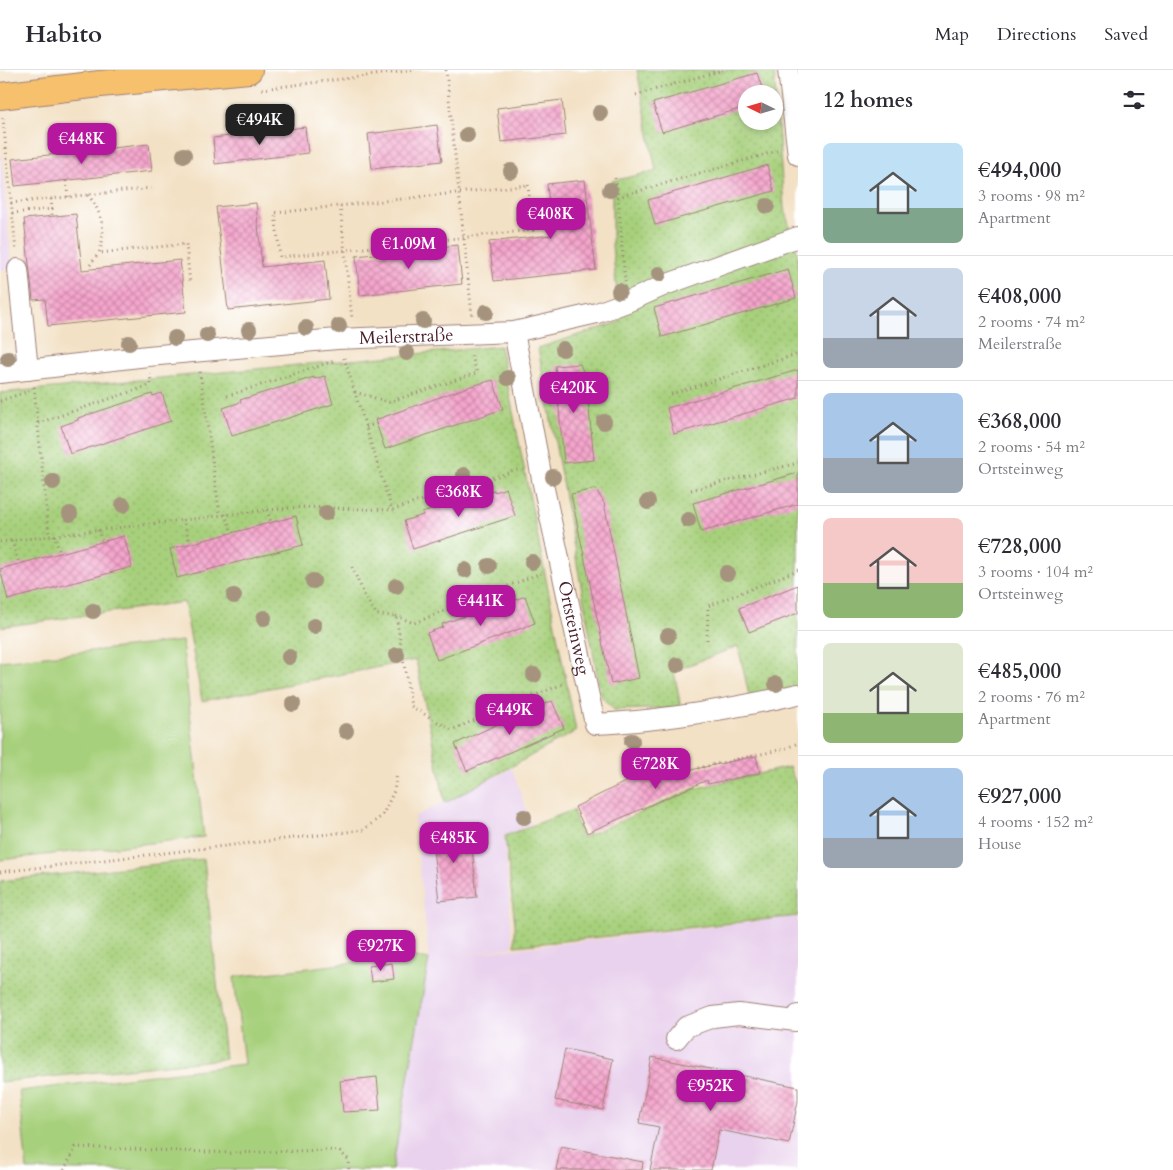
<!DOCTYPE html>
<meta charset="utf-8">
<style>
:root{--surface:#fff;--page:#f7f7f7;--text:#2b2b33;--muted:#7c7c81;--line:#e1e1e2;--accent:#b5179e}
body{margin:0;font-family:Cardo,serif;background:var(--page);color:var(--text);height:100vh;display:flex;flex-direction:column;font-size:19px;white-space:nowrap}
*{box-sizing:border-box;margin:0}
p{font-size:16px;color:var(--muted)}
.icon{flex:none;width:28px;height:28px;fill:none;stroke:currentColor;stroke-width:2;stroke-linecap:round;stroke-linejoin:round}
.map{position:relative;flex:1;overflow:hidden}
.drawer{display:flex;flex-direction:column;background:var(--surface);width:375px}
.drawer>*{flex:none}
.needle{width:32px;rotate:275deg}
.controls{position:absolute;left:738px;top:15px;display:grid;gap:10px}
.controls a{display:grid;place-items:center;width:45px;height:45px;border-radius:50%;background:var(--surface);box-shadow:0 2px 8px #0003;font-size:25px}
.price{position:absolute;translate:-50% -42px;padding:0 11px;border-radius:10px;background:var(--accent);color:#fff;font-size:16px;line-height:32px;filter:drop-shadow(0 1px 2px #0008)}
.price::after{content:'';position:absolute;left:50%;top:30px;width:15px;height:11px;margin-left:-8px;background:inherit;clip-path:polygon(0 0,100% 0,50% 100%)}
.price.current{background:#222;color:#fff}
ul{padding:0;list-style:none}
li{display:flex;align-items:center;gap:15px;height:125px;padding:0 25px}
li+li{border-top:1px solid var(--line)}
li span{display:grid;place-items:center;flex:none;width:140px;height:100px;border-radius:8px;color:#555}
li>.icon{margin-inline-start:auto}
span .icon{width:60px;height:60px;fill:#fffc;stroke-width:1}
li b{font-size:21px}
h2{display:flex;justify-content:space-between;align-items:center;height:60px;padding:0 25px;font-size:21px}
header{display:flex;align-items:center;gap:30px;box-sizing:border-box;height:70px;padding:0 25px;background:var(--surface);border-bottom:1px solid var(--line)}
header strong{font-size:24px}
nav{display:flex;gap:28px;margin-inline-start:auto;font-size:18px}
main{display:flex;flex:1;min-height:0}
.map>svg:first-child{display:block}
</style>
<header>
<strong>Habito</strong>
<nav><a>Map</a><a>Directions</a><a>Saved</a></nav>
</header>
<main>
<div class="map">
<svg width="798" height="1100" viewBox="0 0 798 1100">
<defs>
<pattern id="green-dots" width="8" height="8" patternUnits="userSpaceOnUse" patternTransform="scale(1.25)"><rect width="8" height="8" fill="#a7d07c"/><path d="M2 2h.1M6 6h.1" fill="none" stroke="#91b26b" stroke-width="1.8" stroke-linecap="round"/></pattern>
<pattern id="building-cross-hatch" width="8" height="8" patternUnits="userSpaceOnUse" patternTransform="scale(1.25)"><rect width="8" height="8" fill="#f5a5cc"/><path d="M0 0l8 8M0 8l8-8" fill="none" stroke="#c886a6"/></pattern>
</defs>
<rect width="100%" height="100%" fill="#fff"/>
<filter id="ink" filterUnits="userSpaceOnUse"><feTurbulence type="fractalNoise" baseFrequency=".02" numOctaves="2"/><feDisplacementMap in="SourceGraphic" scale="10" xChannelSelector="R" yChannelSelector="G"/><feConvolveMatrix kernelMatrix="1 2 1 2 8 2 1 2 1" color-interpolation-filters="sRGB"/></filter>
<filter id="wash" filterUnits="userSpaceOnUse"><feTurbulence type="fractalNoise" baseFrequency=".0096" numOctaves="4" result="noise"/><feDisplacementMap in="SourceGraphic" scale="20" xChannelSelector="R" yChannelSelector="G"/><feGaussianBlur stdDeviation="1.12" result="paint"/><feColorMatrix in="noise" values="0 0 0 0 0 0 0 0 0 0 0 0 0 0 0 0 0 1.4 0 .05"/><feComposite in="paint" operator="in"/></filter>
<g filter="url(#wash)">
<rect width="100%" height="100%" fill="#f3e1c5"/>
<path fill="#e9d2ed" d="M0,75L12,199L0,200Z
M512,698L531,754L504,766L513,877L459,885L798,847V1100H392L429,889L414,747Z"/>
<path fill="url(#green-dots)" stroke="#787854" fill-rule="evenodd" d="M637,0H774L784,138L798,185V624L753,643L738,576L674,601L681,638L614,640L601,626L538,278L620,252L612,175V111L656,101ZM746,24H774V51H746Z
M500,276L576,661L445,733L416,590L202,631L184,532L0,557V323Z
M789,697L798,718V846L515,876V854L505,766L573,740L582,768L693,719Z
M204,789L225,989L0,1012V811Z"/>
<path fill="#a7d07c" stroke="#787854" d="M182,571L204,767L0,790V591Z
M408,886L429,889L392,1100H27L19,1021L244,994L234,907Z"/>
<g id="blocks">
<path fill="url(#building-cross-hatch)" d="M757,3L764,24H746V37L662,62L653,33Z
M562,30L566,65L501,72L497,38Z
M437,55L442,91L372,99L368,64Z
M305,57L308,83L215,94L213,68Z
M149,74L152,101L15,116L12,89Z
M767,95L774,121L655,155L648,130Z
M585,110L596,200L494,211L489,172L552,165L547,114Z
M256,133L262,197L325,190L329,229L228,240L216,137Z
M76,144L82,200L180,190L186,242L48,256L45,229L33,230L24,149Z
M458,175L462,214L360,225L356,186Z
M788,199L796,228L662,267L654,238Z
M580,294L586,309L594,390L564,393L555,296Z
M798,300V328L674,364L667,338Z
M325,306L333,334L232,366L223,338L241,332L240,330L314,307V309Z
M493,310L503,339L385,379L375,350L471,316Z
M162,323L171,351L70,384L61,356L78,350V348L152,324L153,326Z
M798,403V434L701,462L693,433Z
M506,418L515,446L413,479L404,451L423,445L422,443L494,420L495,422Z
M596,419L604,433L639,608L611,614L571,424Z
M296,446L303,475L177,508L170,479Z
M124,466L132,497L8,530L0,499Z
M798,515V543L749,562L739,538Z
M525,526L535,553L437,590L427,563L443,557L442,554L465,546L514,527L515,530Z
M552,631L564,658L467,701L455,674L530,639Z
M756,686L760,703L708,714L707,710L587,763L575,737L623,713L673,693L677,703Z
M470,757L477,827L439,831L431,762Z
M392,893L394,909L371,912L369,896Z
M565,979L613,989L603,1040L555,1030Z
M652,987L798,1017V1031L789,1074L719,1060L711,1100H650L659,1057L639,1053Z
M377,1007L380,1040L343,1042L340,1011Z
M561,1076L643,1092L642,1100H556Z"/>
</g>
</g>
<g filter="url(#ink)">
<use href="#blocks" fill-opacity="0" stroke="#9e8078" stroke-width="1"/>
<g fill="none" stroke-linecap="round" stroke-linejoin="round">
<g stroke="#9e8078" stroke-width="22">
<g id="minor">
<path d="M788,0L798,85"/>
<path d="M18,199L28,300"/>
<path id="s1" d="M514,262L543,414L595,654C664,651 731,639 798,624"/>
<path id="s2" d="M0,303L148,286L337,269L514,262L597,243L627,232L665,215L798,167"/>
<path d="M676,969L686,957L713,947L739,944L796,951L798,945"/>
</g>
</g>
<g stroke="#9e8078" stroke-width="28">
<path id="major" d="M0,26L100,14L249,0"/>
</g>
<path stroke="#9e8078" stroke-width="3" stroke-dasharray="1 4" stroke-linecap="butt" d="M446,0L472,245
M262,19L415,0
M636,25L723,0
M3,48L16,181
M615,108L618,127
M66,111L68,127
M528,115L533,160L280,187L275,143Z
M88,125C102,142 107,162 99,183L186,174L190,213
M51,129L52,139
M11,133L152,118
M340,136L352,249
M12,143L52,139V146
M90,195L99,183
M625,212L618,127L777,81
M344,288L392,440L520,399
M200,302L220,445
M34,317L49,465
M355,322L389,332L477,303L471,283
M671,324L798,284
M227,326L334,291
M0,331L29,321
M38,353L151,315L150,304
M366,357L376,354
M691,420L798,393
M267,440L271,452
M225,444L232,463
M183,449L190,473
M98,460L102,471
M54,465L60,483
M12,471L19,494
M0,472L267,440L302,437L392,440
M352,497L366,529L377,545L396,546L411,636L451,660L565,613
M396,546L414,553L541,503
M707,570L708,536L798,500
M698,698L784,679L798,673
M0,802L363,760L382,746L394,721L397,703
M64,1100L76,1077L233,1083L327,1080L339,1081L348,1089L349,1100"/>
<use href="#minor" stroke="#fff" stroke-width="20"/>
<use href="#major" stroke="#f7c06c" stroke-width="26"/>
</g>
<g fill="#a5937e">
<circle cx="600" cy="43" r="8"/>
<circle cx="467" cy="65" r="8"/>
<circle cx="184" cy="85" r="8"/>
<circle cx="511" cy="101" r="8"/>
<circle cx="610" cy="120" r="8"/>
<circle cx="767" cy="136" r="8"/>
<circle cx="659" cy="204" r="8"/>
<circle cx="619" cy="221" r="8"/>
<circle cx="486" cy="242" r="8"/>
<circle cx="423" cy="251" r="8"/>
<circle cx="339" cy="256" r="8"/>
<circle cx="306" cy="258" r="8"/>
<circle cx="249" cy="260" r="8"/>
<circle cx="207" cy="265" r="8"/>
<circle cx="175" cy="268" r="8"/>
<circle cx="129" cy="273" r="8"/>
<circle cx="563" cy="279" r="8"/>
<circle cx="407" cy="283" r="8"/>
<circle cx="8" cy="289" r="8"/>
<circle cx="508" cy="308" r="8"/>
<circle cx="604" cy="352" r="8"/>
<circle cx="464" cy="405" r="8"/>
<circle cx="553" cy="407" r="8"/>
<circle cx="53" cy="412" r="8"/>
<circle cx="648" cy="432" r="8"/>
<circle cx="123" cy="435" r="8"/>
<circle cx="326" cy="443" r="8"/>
<circle cx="70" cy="444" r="8"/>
<circle cx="688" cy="450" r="8"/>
<circle cx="532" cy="492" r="8"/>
<circle cx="489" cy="496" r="8"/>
<circle cx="465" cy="500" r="8"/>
<circle cx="727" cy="503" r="8"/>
<circle cx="313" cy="511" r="8"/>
<circle cx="396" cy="516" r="8"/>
<circle cx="234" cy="526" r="8"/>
<circle cx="93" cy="541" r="8"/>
<circle cx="264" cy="548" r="8"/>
<circle cx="314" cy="556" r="8"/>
<circle cx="668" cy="566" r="8"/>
<circle cx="397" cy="585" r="8"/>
<circle cx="289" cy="587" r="8"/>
<circle cx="677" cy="595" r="8"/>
<circle cx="534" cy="605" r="8"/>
<circle cx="776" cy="614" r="8"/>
<circle cx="293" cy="634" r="8"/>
<circle cx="346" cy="661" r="8"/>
<circle cx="632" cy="671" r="8"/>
<circle cx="524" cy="747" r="8"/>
</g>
</g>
<g text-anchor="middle" stroke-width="5" stroke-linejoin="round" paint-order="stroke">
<g font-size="18" fill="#4a1f2b" stroke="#fff">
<text dy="6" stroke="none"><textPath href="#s2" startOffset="408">Meilerstraße</textPath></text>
<text dy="6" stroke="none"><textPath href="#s1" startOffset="302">Ortsteinweg</textPath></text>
</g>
</g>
</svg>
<div class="controls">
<a><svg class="needle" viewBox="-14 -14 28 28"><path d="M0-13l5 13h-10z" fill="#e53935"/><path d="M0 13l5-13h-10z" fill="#7c7c81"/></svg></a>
</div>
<b class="price current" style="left:260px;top:76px">€494K</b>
<b class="price" style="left:82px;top:95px">€448K</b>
<b class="price" style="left:551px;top:170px">€408K</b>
<b class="price" style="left:409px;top:200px">€1.09M</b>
<b class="price" style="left:574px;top:344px">€420K</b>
<b class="price" style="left:459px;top:448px">€368K</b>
<b class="price" style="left:481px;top:557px">€441K</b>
<b class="price" style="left:510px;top:666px">€449K</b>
<b class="price" style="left:656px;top:720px">€728K</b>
<b class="price" style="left:454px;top:794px">€485K</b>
<b class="price" style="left:381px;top:902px">€927K</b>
<b class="price" style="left:711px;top:1042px">€952K</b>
</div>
<section class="drawer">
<h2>12 homes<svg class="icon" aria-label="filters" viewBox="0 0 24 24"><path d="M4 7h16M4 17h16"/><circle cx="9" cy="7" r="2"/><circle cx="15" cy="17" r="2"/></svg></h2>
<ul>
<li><span style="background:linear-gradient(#bfe0f5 65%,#7fa58c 0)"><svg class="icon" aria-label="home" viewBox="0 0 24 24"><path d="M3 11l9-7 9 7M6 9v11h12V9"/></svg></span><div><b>€494,000</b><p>3 rooms · 98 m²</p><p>Apartment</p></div></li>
<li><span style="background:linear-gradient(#c9d6e8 70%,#9aa5b1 0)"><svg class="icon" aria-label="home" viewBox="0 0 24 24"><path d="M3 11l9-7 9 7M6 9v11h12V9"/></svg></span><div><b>€408,000</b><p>2 rooms · 74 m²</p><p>Meilerstraße</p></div></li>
<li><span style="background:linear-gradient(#a9c7e8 65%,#9aa5b1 0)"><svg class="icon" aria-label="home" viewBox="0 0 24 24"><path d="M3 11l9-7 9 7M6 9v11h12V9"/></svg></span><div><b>€368,000</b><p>2 rooms · 54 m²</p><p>Ortsteinweg</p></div></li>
<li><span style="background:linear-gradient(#f6c9c9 65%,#8fb573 0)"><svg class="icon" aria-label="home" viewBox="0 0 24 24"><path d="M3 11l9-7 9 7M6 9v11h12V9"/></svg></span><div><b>€728,000</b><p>3 rooms · 104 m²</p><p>Ortsteinweg</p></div></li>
<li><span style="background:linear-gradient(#dfe7d0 70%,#8fb573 0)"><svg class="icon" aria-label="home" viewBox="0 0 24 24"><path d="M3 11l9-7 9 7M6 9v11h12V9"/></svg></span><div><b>€485,000</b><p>2 rooms · 76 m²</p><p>Apartment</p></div></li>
<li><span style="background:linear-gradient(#a9c7e8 70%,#9aa5b1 0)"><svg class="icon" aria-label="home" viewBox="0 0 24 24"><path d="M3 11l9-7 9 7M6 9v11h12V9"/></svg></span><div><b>€927,000</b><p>4 rooms · 152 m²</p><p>House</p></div></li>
</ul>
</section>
</main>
